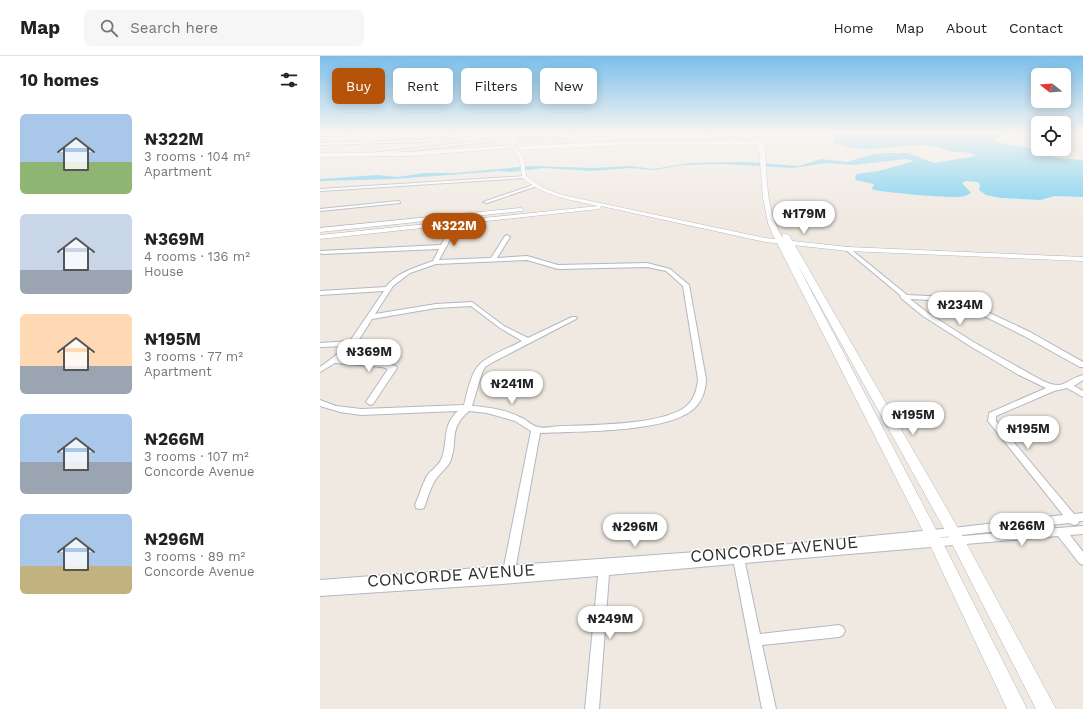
<!DOCTYPE html>
<meta charset="utf-8">
<style>
:root{--surface:#fff;--page:#f6f6f6;--text:#222;--muted:#767676;--line:#e0e0e0;--accent:#b45309}
body{margin:0;font-family:"Work Sans",sans-serif;background:var(--page);color:var(--text);height:100vh;display:flex;flex-direction:column;font-size:15px;white-space:nowrap}
*{box-sizing:border-box;margin:0}
p{font-size:13px;color:var(--muted)}
.icon{flex:none;width:22px;height:22px;fill:none;stroke:currentColor;stroke-width:2;stroke-linecap:round;stroke-linejoin:round}
.map{position:relative;flex:1;overflow:hidden}
.side{display:flex;flex-direction:column;background:var(--surface);width:320px}
.side>*{flex:none}
.top-card{position:absolute;left:12px;top:12px;width:380px;height:36px;display:flex;gap:8px}
.needle{width:26px;rotate:287deg}
.fabs{position:absolute;left:711px;top:12px;display:grid;gap:8px}
.fabs a{display:grid;place-items:center;width:40px;height:40px;border-radius:6px;background:var(--surface);box-shadow:0 2px 10px #0003;font-size:20px}
.price{position:absolute;translate:-50% -34px;padding:0 9px;border-radius:14px;background:#fff;color:#222;font-size:13px;line-height:26px;filter:drop-shadow(0 1px 2px #0008)}
.price::after{content:'';position:absolute;left:50%;top:24px;width:12px;height:9px;margin-left:-6px;background:inherit;clip-path:polygon(0 0,100% 0,50% 100%)}
.price.on{background:var(--accent);color:#fff}
ul{padding:0;list-style:none}
li{display:flex;align-items:center;gap:12px;height:100px;padding:0 20px}
li span{display:grid;place-items:center;flex:none;width:112px;height:80px;border-radius:6px;color:#555}
li>.icon{margin-inline-start:auto}
span .icon{width:48px;height:48px;fill:#fffc;stroke-width:1}
li b{font-size:17px}
h2{display:flex;justify-content:space-between;align-items:center;height:48px;padding:0 20px;font-size:17px}
.tag{padding:0 14px;border-radius:6px;background:var(--surface);box-shadow:0 2px 10px #0003;font-size:14px;line-height:36px}
.tag.on{background:var(--accent);color:#fff}
header{display:flex;align-items:center;gap:24px;box-sizing:border-box;height:56px;padding:0 20px;background:var(--surface);border-bottom:1px solid var(--line)}
header strong{font-size:19px}
nav{display:flex;gap:22px;margin-inline-start:auto;font-size:14px}
.search{width:280px;height:36px;background:var(--page);display:flex;align-items:center;gap:10px;box-sizing:border-box;padding:0 14px;border-radius:6px;color:var(--muted);font-size:15px}
main{display:flex;flex:1;min-height:0}
.map>svg:first-child{display:block}
</style>
<header>
<strong>Map</strong>
<div class="search"><svg class="icon" aria-label="search" viewBox="0 0 24 24"><circle cx="10" cy="10" r="6"/><path d="M15 15l6 6"/></svg>Search here</div>
<nav><a>Home</a><a>Map</a><a>About</a><a>Contact</a></nav>
</header>
<main>
<section class="side">
<h2>10 homes<svg class="icon" aria-label="filters" viewBox="0 0 24 24"><path d="M4 7h16M4 17h16"/><circle cx="9" cy="7" r="2"/><circle cx="15" cy="17" r="2"/></svg></h2>
<ul>
<li><span style="background:linear-gradient(#a9c7e8 60%,#8fb573 0)"><svg class="icon" aria-label="home" viewBox="0 0 24 24"><path d="M3 11l9-7 9 7M6 9v11h12V9"/></svg></span><div><b>₦322M</b><p>3 rooms · 104 m²</p><p>Apartment</p></div></li>
<li><span style="background:linear-gradient(#c9d6e8 70%,#9aa5b1 0)"><svg class="icon" aria-label="home" viewBox="0 0 24 24"><path d="M3 11l9-7 9 7M6 9v11h12V9"/></svg></span><div><b>₦369M</b><p>4 rooms · 136 m²</p><p>House</p></div></li>
<li><span style="background:linear-gradient(#ffd9b3 65%,#9aa5b1 0)"><svg class="icon" aria-label="home" viewBox="0 0 24 24"><path d="M3 11l9-7 9 7M6 9v11h12V9"/></svg></span><div><b>₦195M</b><p>3 rooms · 77 m²</p><p>Apartment</p></div></li>
<li><span style="background:linear-gradient(#a9c7e8 60%,#9aa5b1 0)"><svg class="icon" aria-label="home" viewBox="0 0 24 24"><path d="M3 11l9-7 9 7M6 9v11h12V9"/></svg></span><div><b>₦266M</b><p>3 rooms · 107 m²</p><p>Concorde Avenue</p></div></li>
<li><span style="background:linear-gradient(#a9c7e8 65%,#c2b280 0)"><svg class="icon" aria-label="home" viewBox="0 0 24 24"><path d="M3 11l9-7 9 7M6 9v11h12V9"/></svg></span><div><b>₦296M</b><p>3 rooms · 89 m²</p><p>Concorde Avenue</p></div></li>
</ul>
</section>
<div class="map">
<svg width="763" height="653" viewBox="0 0 763 653">
<rect width="100%" height="100%" fill="#efe9e1"/>
<path fill="#75cff0" d="M509,76H686L688,78L675,84L676,86L729,96L736,102L763,104V141L735,140L720,144L681,142L666,139L659,134L660,129L658,126L646,125L642,127L651,137C646,140 642,141 637,141C628,142 556,136 552,133L554,128L535,124L536,118L559,115L594,105L586,103L533,109L507,107L473,112L403,108L363,109L334,114L310,112L271,115L224,112L190,116L179,115L75,123L0,125V123L58,119L78,121L104,117H134L211,110L274,112L309,110L334,113L369,107L426,106L479,110L501,103L527,106L554,98L567,97H588L614,107L656,100C651,95 642,97 635,96C625,94 615,90 605,89C574,88 543,100 513,86L515,83Z"/>
<g fill="none" stroke-linecap="round" stroke-linejoin="round">
<g stroke="#b4b7c1" stroke-width="2">
<path id="minor" d="M70,76H97L0,80V78Z
M162,76H170L100,86L0,89V87L100,84Z
M214,76H220L169,86L45,99L43,98L169,84Z
M313,76L312,78L205,84L203,83Z
M374,76L417,78L419,79L417,80L373,78Z
M206,120V122H204L0,135V133Z
M213,129L217,130L167,147L163,146Z
M78,145L80,146V147L0,155V153Z
M134,166L139,167L119,204L171,202L185,180L187,179L190,181L177,202L207,200L238,209L327,207L350,213L369,229L386,323C386,335 381,348 371,355C341,377 258,375 220,377L196,509L418,493L633,472L743,459L668,365L669,357L726,332L699,319L650,290L603,260L581,242L580,239L526,194L525,193L528,191L587,239L629,241L642,244L710,276L763,306V311H760L704,280L638,247L629,245L590,243L608,257L655,287L723,325C745,335 744,324 763,319V324L754,330L763,335V341L747,332L734,335L676,360V365L754,458L763,457V465H759L758,468L754,469L749,467L606,483L763,470V478L750,479L763,496V509L759,507L738,480L425,507L440,578L519,569L523,571L525,575L523,579L519,581L442,589L456,653H442L414,508L289,519L279,653H265L278,520L182,528L0,540V524L184,510L211,375L195,365L167,357L149,355C127,374 139,384 130,406C127,412 120,417 116,423C111,430 108,441 105,449L104,452L100,453L96,452L95,449C99,440 102,429 107,420C111,414 118,410 121,404C129,386 121,370 138,355L41,359L20,356L0,350V344L16,350L41,353L144,349C147,338 151,316 160,308C171,298 189,292 202,285L180,272L151,250L116,252L52,263L33,293L21,303L63,307L76,310L77,312L53,348L50,349L46,346L68,313L62,311L15,307L0,316V311L11,303L27,290L0,291V287L30,285L64,235L0,239V235L66,231C77,216 97,211 113,205L119,193L2,198L0,197V195L121,189ZM207,204L238,213L327,211L346,215L363,230L378,323C377,334 374,345 364,352C338,369 274,369 242,370C235,370 224,373 218,371C212,370 207,364 202,362C187,354 168,351 152,350L162,317L165,311L175,305L256,263L257,262L256,261H252L208,282L184,270L152,246L116,248L55,258L73,230L90,217L116,208Z"/>
</g>
<g stroke="#b4b7c1" stroke-width="1">
<path id="tertiary" d="M187,76H191L195,81L194,92L191,91V81Z
M196,92C204,98 205,110 206,120L221,131L242,139L445,182L528,191L763,201V205L528,195L445,186L281,150L279,153L0,183V179L278,150C251,144 222,140 202,121L200,105L194,93Z
M201,152L203,153V155L0,176V172Z"/>
</g>
<g stroke="#b4b7c1" stroke-width="1">
<path id="secondary" d="M443,76H447L446,83L449,84L442,87L445,93C447,122 446,157 463,182L462,177L469,179L638,472L736,653H716L627,478L476,206L623,487L707,653H687L609,487L452,177L448,167L443,142L439,93L437,88L307,89L200,94L197,92L200,90L307,85H434L441,83Z
M192,89L194,92L89,100L0,101V97L89,96Z"/>
</g>
<use href="#minor" fill="#fff" fill-rule="evenodd"/>
<use href="#tertiary" fill="#fff" fill-rule="evenodd"/>
<use href="#secondary" fill="#fff" fill-rule="evenodd"/>
</g>
<linearGradient id="sky" x2="0" y2="1"><stop stop-color="#7abfeb"/><stop offset="0.46" stop-color="#f8f5f2"/><stop offset="1" stop-color="#f8f5f2" stop-opacity="0"/></linearGradient>
<rect width="763" height="167" fill="url(#sky)"/>
<g text-anchor="middle" stroke-width="3" stroke-linejoin="round" paint-order="stroke">
<g font-size="17" fill="#2e2e2e" stroke="#fff">
<text transform="translate(454 493) rotate(-5)" y="6">CONCORDE AVENUE</text>
<text transform="translate(131 519) rotate(-4)" y="6">CONCORDE AVENUE</text>
</g>
</g>
</svg>
<div class="fabs">
<a><svg class="needle" viewBox="-14 -14 28 28"><path d="M0-13l5 13h-10z" fill="#e53935"/><path d="M0 13l5-13h-10z" fill="#767676"/></svg></a>
<a><svg class="icon" aria-label="locate" viewBox="0 0 24 24"><circle cx="12" cy="12" r="6"/><path d="M12 2v4M12 18v4M2 12h4M18 12h4"/></svg></a>
</div>
<b class="price" style="left:484px;top:179px">₦179M</b>
<b class="price on" style="left:134px;top:191px">₦322M</b>
<b class="price" style="left:640px;top:270px">₦234M</b>
<b class="price" style="left:49px;top:317px">₦369M</b>
<b class="price" style="left:192px;top:349px">₦241M</b>
<b class="price" style="left:593px;top:380px">₦195M</b>
<b class="price" style="left:708px;top:394px">₦195M</b>
<b class="price" style="left:702px;top:491px">₦266M</b>
<b class="price" style="left:315px;top:492px">₦296M</b>
<b class="price" style="left:290px;top:584px">₦249M</b>
<div class="top-card">
<a class="tag on">Buy</a>
<a class="tag">Rent</a>
<a class="tag">Filters</a>
<a class="tag">New</a>
</div>
</div>
</main>
